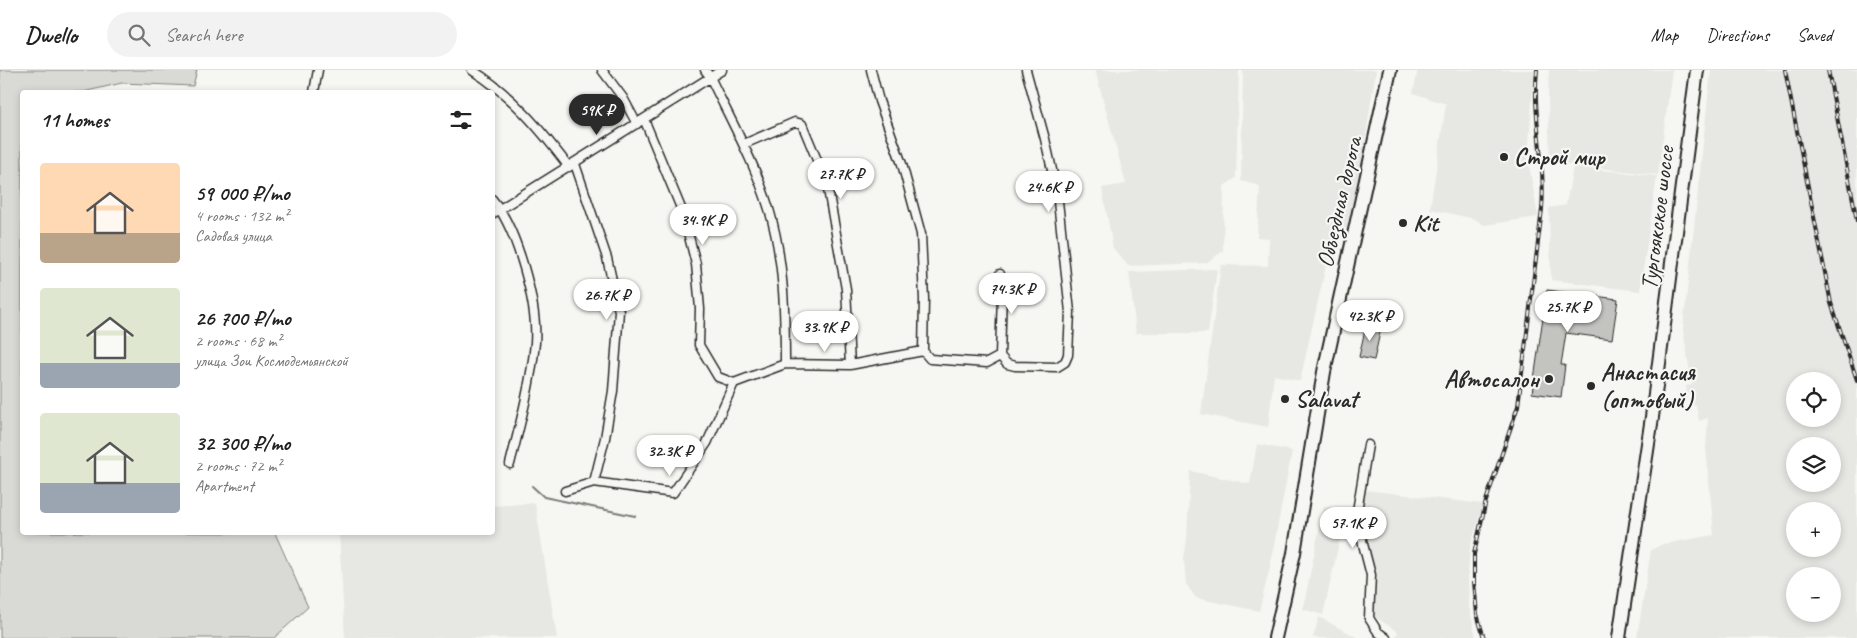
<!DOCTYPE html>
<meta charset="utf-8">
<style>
:root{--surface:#fff;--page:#f2f2f2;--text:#222;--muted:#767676;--line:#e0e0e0;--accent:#2b2b2b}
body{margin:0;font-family:Caveat,sans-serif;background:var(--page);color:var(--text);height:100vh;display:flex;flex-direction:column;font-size:19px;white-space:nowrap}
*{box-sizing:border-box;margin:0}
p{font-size:16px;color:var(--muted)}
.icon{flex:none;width:28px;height:28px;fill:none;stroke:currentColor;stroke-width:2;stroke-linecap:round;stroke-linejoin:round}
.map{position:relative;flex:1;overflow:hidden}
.drawer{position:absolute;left:20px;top:20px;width:475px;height:445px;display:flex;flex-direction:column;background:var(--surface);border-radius:5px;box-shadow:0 2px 8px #0003}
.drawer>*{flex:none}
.fabs{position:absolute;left:1786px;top:302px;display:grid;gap:10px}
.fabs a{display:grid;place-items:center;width:55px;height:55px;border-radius:50%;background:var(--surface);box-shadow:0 2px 8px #0003;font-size:25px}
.price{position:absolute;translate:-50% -42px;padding:0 11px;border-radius:18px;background:#fff;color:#222;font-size:16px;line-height:32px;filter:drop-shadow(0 1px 2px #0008)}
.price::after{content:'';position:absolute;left:50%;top:30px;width:15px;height:11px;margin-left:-8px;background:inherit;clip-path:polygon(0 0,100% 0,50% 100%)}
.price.on{background:var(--accent);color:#fff}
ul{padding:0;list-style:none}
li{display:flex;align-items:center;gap:15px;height:125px;padding:0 20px}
li span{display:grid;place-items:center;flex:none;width:140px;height:100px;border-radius:5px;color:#555}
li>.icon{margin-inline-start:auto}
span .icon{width:60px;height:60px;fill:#fffc;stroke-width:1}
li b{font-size:21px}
h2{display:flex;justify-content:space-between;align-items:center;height:60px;padding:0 20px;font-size:21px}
header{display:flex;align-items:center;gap:30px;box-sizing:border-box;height:70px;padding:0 25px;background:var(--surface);border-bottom:1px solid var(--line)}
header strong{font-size:24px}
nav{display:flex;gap:28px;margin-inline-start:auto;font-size:18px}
.search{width:350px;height:45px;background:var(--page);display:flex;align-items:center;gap:12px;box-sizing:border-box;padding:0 18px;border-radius:28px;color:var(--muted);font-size:19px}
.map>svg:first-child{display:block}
</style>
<header>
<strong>Dwello</strong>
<div class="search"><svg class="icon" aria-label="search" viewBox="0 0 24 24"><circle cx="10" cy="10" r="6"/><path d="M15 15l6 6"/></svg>Search here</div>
<nav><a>Map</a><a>Directions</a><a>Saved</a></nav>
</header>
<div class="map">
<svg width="1857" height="568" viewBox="0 0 1857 568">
<rect width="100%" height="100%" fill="#f6f6f2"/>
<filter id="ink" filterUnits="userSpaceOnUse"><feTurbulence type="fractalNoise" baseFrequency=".02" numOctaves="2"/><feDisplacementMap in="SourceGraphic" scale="10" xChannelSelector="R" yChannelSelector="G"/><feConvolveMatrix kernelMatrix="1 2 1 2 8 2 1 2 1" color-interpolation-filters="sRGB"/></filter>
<g filter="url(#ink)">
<path fill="#e7e7e3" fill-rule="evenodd" d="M1095,0H1239L1236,108L1224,116L1223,181L1206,193L1128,196L1113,178L1102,118L1126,114Z
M1243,0H1376L1359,108L1346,162L1338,160L1332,184L1327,191L1300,311L1274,305L1268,357L1201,344L1221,195L1268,196L1269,168L1257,167L1260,116L1241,111Z
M1418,0H1534L1528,89L1538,147L1484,155L1475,149L1430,139L1446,34L1413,23Z
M1549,0H1672L1658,105L1550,92L1548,27Z
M1711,0H1857V568H1637L1651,480L1663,474L1714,465L1706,378L1708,348L1699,351L1696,335L1692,336L1689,323H1687L1686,316L1692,315L1683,259ZM1795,311H1832V349H1795ZM1795,376H1832V414H1795ZM1795,441H1832V479H1795ZM1795,506H1832V544H1795Z
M1573,97L1657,106L1640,221L1551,210L1549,138L1566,135Z
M1217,199L1208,263H1136L1129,202Z
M1257,374L1292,381L1269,501L1259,541L1196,528L1186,514L1184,489L1187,469L1190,401L1250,414Z
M1365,420L1483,434L1470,478L1468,504L1469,537L1476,568H1398L1395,567L1398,562L1374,546L1375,515L1362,458Z
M535,433L557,568H345L339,463L492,462L493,436Z
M1324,436L1346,441L1323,545L1303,539Z
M1319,547L1358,568H1313Z"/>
<path fill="#d9d9d5" stroke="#828280" d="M0,0H197L193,16L122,13L83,22H22V462L275,463L308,537L274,568H0Z"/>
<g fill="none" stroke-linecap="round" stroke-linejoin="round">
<path stroke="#7a7a78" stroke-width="2" d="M532,416L544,427L635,446"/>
</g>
<path fill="#c3c3c0" stroke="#2b2b2b" d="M1547,220L1618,229L1612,269L1566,263L1561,295H1565L1561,327L1532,323Z
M1366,255L1381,258L1374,290L1359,287Z"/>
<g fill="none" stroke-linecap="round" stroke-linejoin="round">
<g stroke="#2b2b2b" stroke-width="11">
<path id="minor" d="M472,0C512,25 541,60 569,97
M602,0L623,28L637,54
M705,0L710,7C731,51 755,93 769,139C784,189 785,242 785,294
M871,0L879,31L902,94L921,164L924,229L923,281
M314,22L318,0
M644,49L683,143L696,194L700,239L699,275L718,307L734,313
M744,74L795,52L802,54L827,114L846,219L850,295
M575,94L607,188L619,241L613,321L605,368L594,412
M492,129C517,158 538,235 535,273C531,313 520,355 510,394
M492,144L722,0
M1000,204L1002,224L1000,286
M923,281L930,289L987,293L1000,286L1007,294L1015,296L1057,297L1065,292L1068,285L1070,242L1057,122L1045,69L1026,0
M1368,375L1356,447L1371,505L1369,548L1378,562L1386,568
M565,421L594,412L673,423L707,373L734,313L785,294L850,295L923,281"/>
</g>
<g stroke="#2b2b2b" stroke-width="16">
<path id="primary" d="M1275,568L1294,483L1324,302L1390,0
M1619,568L1652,347L1697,0"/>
</g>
<use href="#minor" stroke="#f6f6f2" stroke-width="8"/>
<use href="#primary" stroke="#f6f6f2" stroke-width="12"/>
<g stroke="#2b2b2b" stroke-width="4">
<path id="rail" d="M1785,0L1831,233L1857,310
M1828,0L1857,151
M1484,568L1477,544L1474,512V484L1486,431L1518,336L1542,139C1546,93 1532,47 1537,0"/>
</g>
<use href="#rail" stroke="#f6f6f2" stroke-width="2" stroke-dasharray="5.5" stroke-linecap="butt"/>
</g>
</g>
<g fill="#2b2b2b" stroke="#f6f6f2" stroke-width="2">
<circle cx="1504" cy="87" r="5"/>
<circle cx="1403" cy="153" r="5"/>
<circle cx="1549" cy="309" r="5"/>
<circle cx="1591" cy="316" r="5"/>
<circle cx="1285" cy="329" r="5"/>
</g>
<g text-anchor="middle" stroke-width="4.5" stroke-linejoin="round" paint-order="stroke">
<g font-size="24" font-weight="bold" fill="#2b2b2b" stroke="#f6f6f2" text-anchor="start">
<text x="1514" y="95">Строй мир</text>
<text x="1413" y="161">Kit</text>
<text x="1601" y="310">Анастасия<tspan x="1601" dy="28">(оптовый)</tspan></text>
<text x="1539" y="317" text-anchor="end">Автосалон</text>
<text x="1295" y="337">Salavat</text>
</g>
<g font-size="24" fill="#2b2b2b" stroke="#f6f6f2">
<text transform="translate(1339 132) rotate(-77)" y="8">Объездная дорога</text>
<text transform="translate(1657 148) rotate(-83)" y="8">Тургоякское шоссе</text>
</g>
</g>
</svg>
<div class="fabs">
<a><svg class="icon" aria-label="locate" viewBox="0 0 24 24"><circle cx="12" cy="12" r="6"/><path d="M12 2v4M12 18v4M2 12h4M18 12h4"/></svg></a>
<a><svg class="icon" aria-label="layers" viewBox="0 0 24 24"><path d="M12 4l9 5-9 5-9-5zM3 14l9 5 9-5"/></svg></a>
<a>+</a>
<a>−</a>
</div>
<b class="price on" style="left:597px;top:66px">59K ₽</b>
<b class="price" style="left:841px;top:130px">27.7K ₽</b>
<b class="price" style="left:1049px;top:143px">24.6K ₽</b>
<b class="price" style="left:703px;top:176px">34.9K ₽</b>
<b class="price" style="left:1012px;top:245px">74.3K ₽</b>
<b class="price" style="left:607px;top:251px">26.7K ₽</b>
<b class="price" style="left:1568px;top:263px">25.7K ₽</b>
<b class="price" style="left:1370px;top:272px">42.3K ₽</b>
<b class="price" style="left:825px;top:283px">33.9K ₽</b>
<b class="price" style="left:670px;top:407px">32.3K ₽</b>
<b class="price" style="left:1353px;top:479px">57.1K ₽</b>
<section class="drawer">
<h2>11 homes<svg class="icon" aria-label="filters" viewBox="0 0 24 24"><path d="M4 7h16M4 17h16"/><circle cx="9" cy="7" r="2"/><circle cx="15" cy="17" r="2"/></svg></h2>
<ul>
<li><span style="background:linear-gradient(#ffd9b3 70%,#b9a48a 0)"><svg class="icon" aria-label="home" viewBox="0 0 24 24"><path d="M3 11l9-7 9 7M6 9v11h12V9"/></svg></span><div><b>59 000 ₽/mo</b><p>4 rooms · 132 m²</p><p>Садовая улица</p></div></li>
<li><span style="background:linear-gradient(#dfe7d0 75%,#9aa5b1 0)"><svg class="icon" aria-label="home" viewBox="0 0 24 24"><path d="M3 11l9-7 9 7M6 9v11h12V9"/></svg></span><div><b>26 700 ₽/mo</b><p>2 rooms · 68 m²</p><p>улица Зои Космодемьянской</p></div></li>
<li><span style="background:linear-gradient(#dfe7d0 70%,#9aa5b1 0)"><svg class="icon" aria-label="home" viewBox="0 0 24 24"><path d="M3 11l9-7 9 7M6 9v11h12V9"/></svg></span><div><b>32 300 ₽/mo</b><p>2 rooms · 72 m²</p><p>Apartment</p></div></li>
</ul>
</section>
</div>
